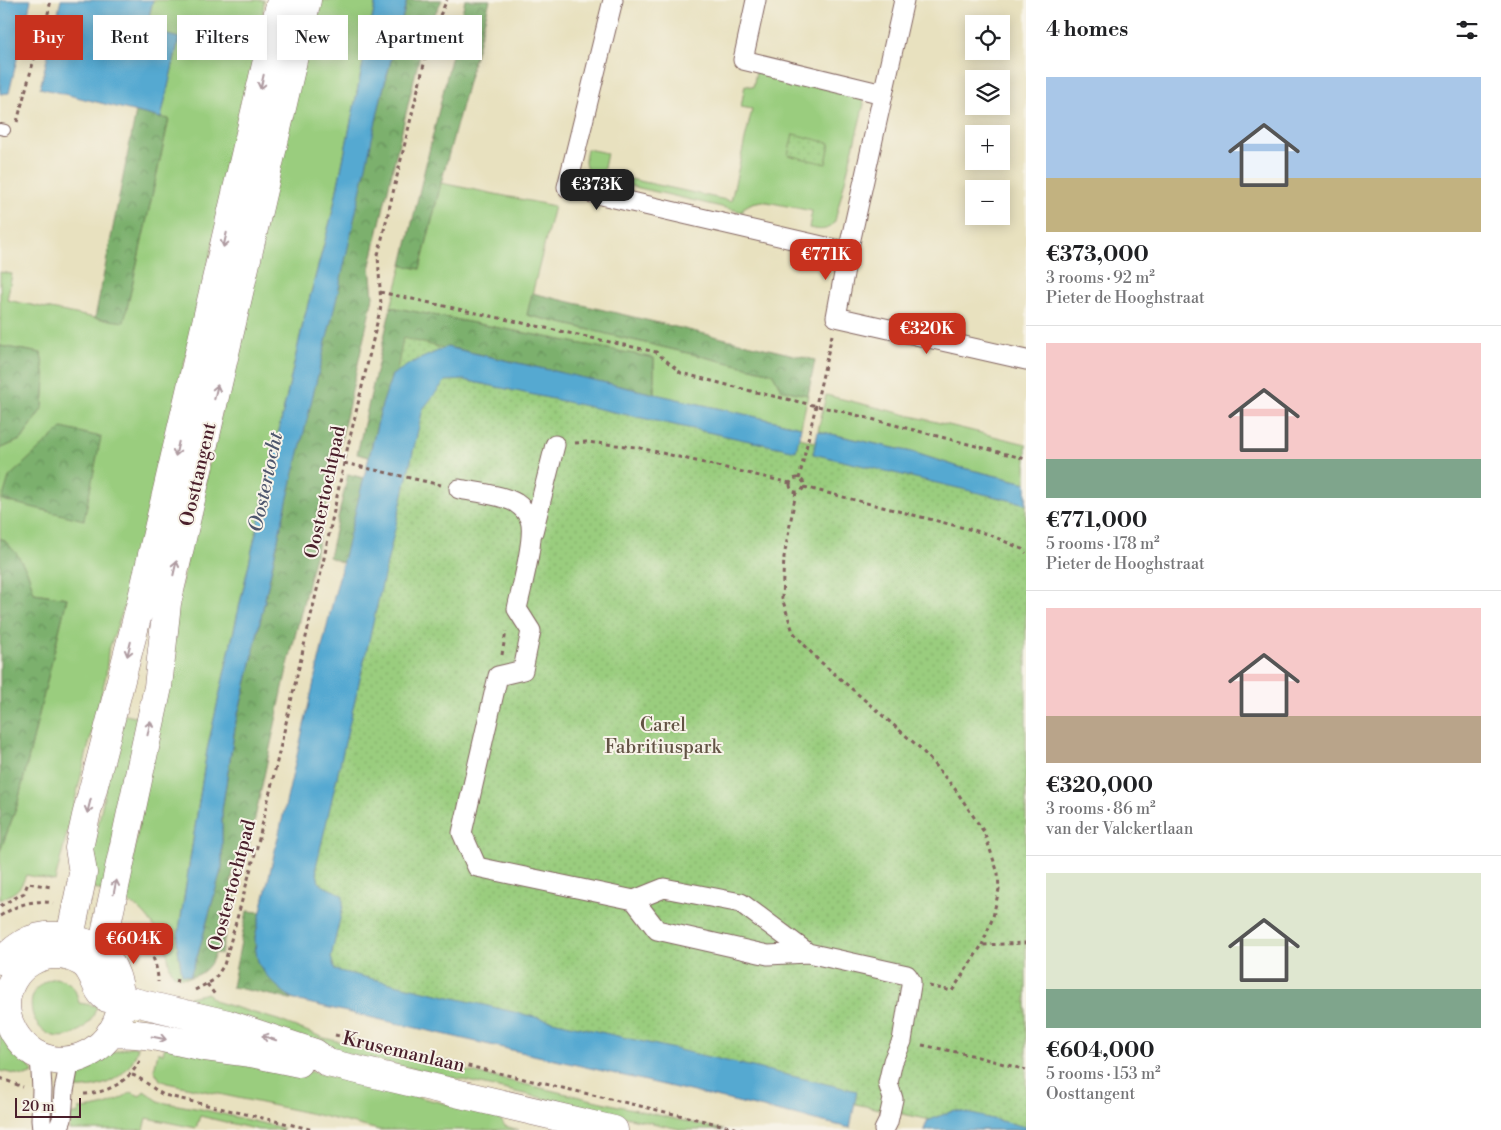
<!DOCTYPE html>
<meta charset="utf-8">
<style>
:root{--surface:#fff;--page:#f6f6f6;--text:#202124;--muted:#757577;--line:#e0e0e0;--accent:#c8321e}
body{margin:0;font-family:"Libre Bodoni",serif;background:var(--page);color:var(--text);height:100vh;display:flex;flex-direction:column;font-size:19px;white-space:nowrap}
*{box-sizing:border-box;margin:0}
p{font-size:16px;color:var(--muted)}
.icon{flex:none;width:28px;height:28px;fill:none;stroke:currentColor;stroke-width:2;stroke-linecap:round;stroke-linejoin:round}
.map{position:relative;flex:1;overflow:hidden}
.drawer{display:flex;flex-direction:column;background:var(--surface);width:475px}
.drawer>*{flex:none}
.hud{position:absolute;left:15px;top:15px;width:475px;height:45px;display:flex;gap:10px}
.controls{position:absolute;left:965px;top:15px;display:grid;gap:10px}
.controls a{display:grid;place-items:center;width:45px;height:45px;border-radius:0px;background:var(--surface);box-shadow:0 2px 12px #0003;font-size:25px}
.scale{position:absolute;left:15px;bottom:12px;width:66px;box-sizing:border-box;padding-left:5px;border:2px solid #4a1f2b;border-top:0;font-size:14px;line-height:18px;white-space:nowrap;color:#4a1f2b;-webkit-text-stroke:4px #f7f3e8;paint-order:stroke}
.price{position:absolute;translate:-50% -42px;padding:0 11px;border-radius:10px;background:var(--accent);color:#fff;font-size:16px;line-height:32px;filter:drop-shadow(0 1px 2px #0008)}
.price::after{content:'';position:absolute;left:50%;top:30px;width:15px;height:11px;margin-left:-8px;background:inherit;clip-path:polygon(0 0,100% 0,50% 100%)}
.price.current{background:#222;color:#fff}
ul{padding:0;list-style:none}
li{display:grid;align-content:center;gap:10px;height:265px;padding:0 20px}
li+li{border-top:1px solid var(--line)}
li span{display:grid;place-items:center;height:155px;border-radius:0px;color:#555}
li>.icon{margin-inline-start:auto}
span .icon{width:90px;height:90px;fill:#fffc;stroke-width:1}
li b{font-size:21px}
h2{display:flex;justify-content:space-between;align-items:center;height:60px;padding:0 20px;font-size:21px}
.pill{padding:0 18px;border-radius:0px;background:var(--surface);box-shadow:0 2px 12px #0003;font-size:18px;line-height:45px}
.pill.current{background:var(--accent);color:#fff}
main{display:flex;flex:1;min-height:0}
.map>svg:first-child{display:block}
</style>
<main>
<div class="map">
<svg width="1026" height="1130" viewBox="0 0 1026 1130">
<defs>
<pattern id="forest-crowns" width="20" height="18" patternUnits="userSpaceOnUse" patternTransform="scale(1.25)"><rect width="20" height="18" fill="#7bb06d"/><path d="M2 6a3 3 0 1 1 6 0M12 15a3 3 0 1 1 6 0" fill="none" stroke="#678f5a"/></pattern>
<pattern id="park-dots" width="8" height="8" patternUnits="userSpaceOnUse" patternTransform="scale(1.25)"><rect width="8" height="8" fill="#9acd7e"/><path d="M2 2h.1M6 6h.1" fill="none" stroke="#86b06d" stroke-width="1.8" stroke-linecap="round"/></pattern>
</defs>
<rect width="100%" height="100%" fill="#f7f3e8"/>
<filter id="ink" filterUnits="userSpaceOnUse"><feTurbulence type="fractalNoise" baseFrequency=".02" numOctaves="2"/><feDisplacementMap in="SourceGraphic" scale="10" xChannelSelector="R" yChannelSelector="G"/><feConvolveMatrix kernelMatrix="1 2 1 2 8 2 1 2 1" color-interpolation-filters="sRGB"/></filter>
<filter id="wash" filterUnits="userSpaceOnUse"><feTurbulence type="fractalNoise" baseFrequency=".0096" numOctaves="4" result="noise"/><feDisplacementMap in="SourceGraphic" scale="20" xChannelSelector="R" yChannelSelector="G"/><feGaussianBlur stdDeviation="1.12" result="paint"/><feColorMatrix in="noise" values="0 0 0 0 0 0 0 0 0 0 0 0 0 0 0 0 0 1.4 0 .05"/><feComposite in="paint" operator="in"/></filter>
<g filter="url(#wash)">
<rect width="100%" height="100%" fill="#e8e1bf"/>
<path fill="#9acd7e" stroke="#727654" d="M153,0H264L261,41L131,588L108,652L106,675L55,881L26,875C20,891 14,893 0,900V851L17,806L67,598L34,593L28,573L3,540L0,539V449L22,439L43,407L45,379L41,353L0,346V272L12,274L7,300L95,318L124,321L169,119L161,118L179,38L146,30Z
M316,0H376L332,214L304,319L207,750L177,943L182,974L190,976L191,977C186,978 179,978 175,975C169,972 169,960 167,953C159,934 147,909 126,901L173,620Z
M756,72L862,97L864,104L835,221C828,232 820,230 809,228L812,211L762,201L752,203L743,208V212L596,178C583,168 584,164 587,149L607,153L603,173L731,201L752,109L741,107L745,85L753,87Z
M441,183L554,206L527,315L772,373L782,390L808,395L801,427L654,394V358L391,307L402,265L420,269Z
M826,395L1026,444V483L959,467L912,452L818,431Z
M121,714L145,719L107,893L90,887L95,840Z
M55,978C72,981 75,987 79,1003L97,1006C93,1018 89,1024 79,1031C37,1057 9,988 55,978Z
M208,993L210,997L217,1002L278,1020L324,1038L723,1130H683L313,1046L188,1008L189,997Z
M0,1027L25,1058L33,1073L25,1076L0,1071Z
M165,1046L308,1071L498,1116L505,1126L519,1130H379L318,1115L167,1083L160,1080L154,1070L158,1052L163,1054Z
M130,1047H138C130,1078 102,1090 72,1088C74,1082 76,1075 81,1070C94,1057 113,1052 130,1047Z
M144,1091L160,1102L201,1109L283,1128L282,1130H259L200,1116L196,1128L147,1118L144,1130H69L71,1114H78L79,1109C100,1108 113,1104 131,1092L140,1096Z"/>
<path fill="url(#forest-crowns)" stroke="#62684c" d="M407,0H442L425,33L370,265L373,297L317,547L287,669L246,860L234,868L231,882L239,883L226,930L221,954L215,953C211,966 204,974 191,977L190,976L198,954L222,867V810L236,721L247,681L282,522L382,94Z
M465,0H490L441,183L420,269L402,265Z
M136,112L169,119L124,322L95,318Z
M532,293L815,360L808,395L782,390L772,373L527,315Z
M391,307L654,358V394L447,347L382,405L369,457L357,454Z
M0,346L41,353L45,379L43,407L22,439L0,449Z
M62,428L101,437L84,520L2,500L9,477Z
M348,474L364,478L343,563L329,557Z
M0,539H3L17,554L28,573L34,593L67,598L17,806L0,851Z
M247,911L261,912L255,937L288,996L295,1000L232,987Z"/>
<path fill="url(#park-dots)" stroke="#727654" d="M793,134L830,143L826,164L788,155Z
M403,338L1026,495V1130H978L286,983Z"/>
<path fill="#55a9d1" stroke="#50647e" d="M0,0H31L9,93L0,94Z
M61,0H153L146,29L179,38L161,118L40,88Z
M376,0H407L382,94L337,297L282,522L247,681L236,721L222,810V867L198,954L190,976L182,974L177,943L207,750L304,319L332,214Z
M447,347L801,427L796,451L464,380L445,381L423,409L316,867L319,883C327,889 336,890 343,896V906L331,957L335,970L535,1017L857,1091L850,1128L295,1000C283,993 263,975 258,962C256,954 255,946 255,937L329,617L382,405L392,375L411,363Z
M818,431L912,452L959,467L1026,483V504L813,454Z
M955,1110L1026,1127V1130H924L927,1121Z"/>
</g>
<g filter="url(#ink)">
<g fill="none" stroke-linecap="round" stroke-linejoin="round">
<g stroke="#81635f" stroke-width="12">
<path id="lane" d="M0,129L5,130"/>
</g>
<g stroke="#81635f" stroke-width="21">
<path id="street" d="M613,0L567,187L848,252
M756,0L743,60L883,94
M904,0L848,252L836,317L1026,360
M459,489C474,492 503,495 516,503C522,507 528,514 530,520C536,537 521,589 517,609L531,631L523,670L498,676L462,833L477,867L634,900L664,888L741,903L808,953
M533,532L555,445
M634,900L657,930L768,955L808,953L907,975L911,981V985L902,1041L893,1061L888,1083L893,1099L888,1122L884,1130
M40,1056L42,1089L41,1120L42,1130
M58,1130L62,1119L64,1091L70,1060"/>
</g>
<g stroke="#81635f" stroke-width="29">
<path id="secondary" d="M102,952L107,924L158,687L167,603L307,0
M60,954L72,927L81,884L83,873L79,848L86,816L141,602L281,0
M0,960C7,957 12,951 18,947C26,941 37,937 46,936C56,935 67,937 76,940C98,945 108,954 116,976C121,991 123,1009 116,1024C101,1055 65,1071 34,1053C18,1043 7,1025 6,1006C6,967 47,942 81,962C95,969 95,993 107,998C114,1000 123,1000 130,1001L228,1024L315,1053L328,1063L614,1130
M110,1033L136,1034L153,1036L205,1047L251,1053L299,1063"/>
</g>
<path stroke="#81635f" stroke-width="3" stroke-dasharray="4 4" stroke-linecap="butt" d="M17,122L43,26L47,18L51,0
M380,292L656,352L681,373L751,391L844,412L1026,459
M575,443L586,442L636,447L790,483
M344,463L441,485
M790 485a7 7 0 1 1 14 0a7 7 0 1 1-14 0Z
M799,479L832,335
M804,487L988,534L1022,549L1026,553
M796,492L784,557L782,598L793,632L815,657L920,748L955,789L984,832L998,873L999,889L993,917L982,945
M502,655L506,631
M0,906L24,893L28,883L51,887
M0,916C18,905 31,899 53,903
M132,924C145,933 159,966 158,982
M176,983L177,979
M207,984L216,996
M929,986L952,991L982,945L1026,943
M195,990L214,980L224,965L258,843L320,577L344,463L381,306L378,255L431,35L447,0
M335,1035L743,1130
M922,1045L971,1055L1026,1070
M132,1075C141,1077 154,1090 164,1095L314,1130
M0,1078L23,1087
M84,1094C109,1093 129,1081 141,1059
M286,1130V1128"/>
<use href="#lane" stroke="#fff" stroke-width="10"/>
<use href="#street" stroke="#fff" stroke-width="19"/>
<use href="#secondary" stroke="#fff" stroke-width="28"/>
</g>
<defs><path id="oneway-shaft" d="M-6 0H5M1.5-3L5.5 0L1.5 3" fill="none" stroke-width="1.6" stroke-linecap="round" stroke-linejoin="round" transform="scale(1.25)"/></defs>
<g stroke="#ae9aa0">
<use href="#oneway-shaft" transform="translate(262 82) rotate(103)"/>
<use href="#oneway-shaft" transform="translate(225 240) rotate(103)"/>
<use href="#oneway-shaft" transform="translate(216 392) rotate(-77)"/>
<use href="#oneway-shaft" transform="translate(177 449) rotate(103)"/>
<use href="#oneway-shaft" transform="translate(175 568) rotate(-77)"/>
<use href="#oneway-shaft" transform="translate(129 649) rotate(104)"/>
<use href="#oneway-shaft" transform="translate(149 728) rotate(-78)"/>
<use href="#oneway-shaft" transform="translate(89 806) rotate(104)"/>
<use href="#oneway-shaft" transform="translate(115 887) rotate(-79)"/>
<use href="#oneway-shaft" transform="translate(159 1038) rotate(11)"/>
<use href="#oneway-shaft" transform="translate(269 1038) rotate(-162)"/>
</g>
</g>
<g text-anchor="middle" stroke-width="4" stroke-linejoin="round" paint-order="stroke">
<g font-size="19" fill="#4a1f2b" stroke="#f7f3e8">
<text transform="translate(197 474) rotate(-77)" y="7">Oosttangent</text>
<text transform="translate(324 492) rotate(-78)" y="7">Oostertochtpad</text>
<text transform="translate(231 885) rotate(-75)" y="7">Oostertochtpad</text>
<text transform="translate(404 1051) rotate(13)" y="7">Krusemanlaan</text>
</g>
<g font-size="19" fill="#625344" stroke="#f7f3e8">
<text x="663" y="731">Carel<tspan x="663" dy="22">Fabritiuspark</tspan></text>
</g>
<g font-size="20" font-style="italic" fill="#4e566d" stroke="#f7f3e8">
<text transform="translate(265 482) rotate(-78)" y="7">Oostertocht</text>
</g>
</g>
</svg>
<div class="controls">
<a><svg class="icon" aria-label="locate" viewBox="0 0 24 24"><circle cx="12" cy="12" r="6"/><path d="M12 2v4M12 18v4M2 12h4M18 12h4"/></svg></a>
<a><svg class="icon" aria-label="layers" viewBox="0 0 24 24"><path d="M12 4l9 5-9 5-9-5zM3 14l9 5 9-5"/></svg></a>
<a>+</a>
<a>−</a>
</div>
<div class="scale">20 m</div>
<b class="price current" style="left:597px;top:211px">€373K</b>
<b class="price" style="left:826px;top:281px">€771K</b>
<b class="price" style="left:927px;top:355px">€320K</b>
<b class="price" style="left:134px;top:965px">€604K</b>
<div class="hud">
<a class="pill current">Buy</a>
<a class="pill">Rent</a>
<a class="pill">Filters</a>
<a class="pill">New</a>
<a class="pill">Apartment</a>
</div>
</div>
<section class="drawer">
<h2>4 homes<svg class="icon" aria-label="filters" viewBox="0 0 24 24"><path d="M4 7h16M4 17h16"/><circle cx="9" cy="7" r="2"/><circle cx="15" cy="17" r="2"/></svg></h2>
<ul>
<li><span style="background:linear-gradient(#a9c7e8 65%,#c2b280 0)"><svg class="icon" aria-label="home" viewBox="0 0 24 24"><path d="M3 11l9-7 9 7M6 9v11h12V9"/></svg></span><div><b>€373,000</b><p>3 rooms · 92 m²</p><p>Pieter de Hooghstraat</p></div></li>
<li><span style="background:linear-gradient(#f6c9c9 75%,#7fa58c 0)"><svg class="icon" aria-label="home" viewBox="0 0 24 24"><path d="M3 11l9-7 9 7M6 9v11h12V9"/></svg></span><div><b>€771,000</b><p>5 rooms · 178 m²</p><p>Pieter de Hooghstraat</p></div></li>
<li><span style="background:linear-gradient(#f6c9c9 70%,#b9a48a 0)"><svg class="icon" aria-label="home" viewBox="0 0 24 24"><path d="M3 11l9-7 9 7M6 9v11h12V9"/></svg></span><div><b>€320,000</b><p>3 rooms · 86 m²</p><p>van der Valckertlaan</p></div></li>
<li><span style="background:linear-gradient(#dfe7d0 75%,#7fa58c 0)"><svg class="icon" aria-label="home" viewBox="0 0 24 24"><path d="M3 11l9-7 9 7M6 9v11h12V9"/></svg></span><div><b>€604,000</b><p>5 rooms · 153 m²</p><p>Oosttangent</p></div></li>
</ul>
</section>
</main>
